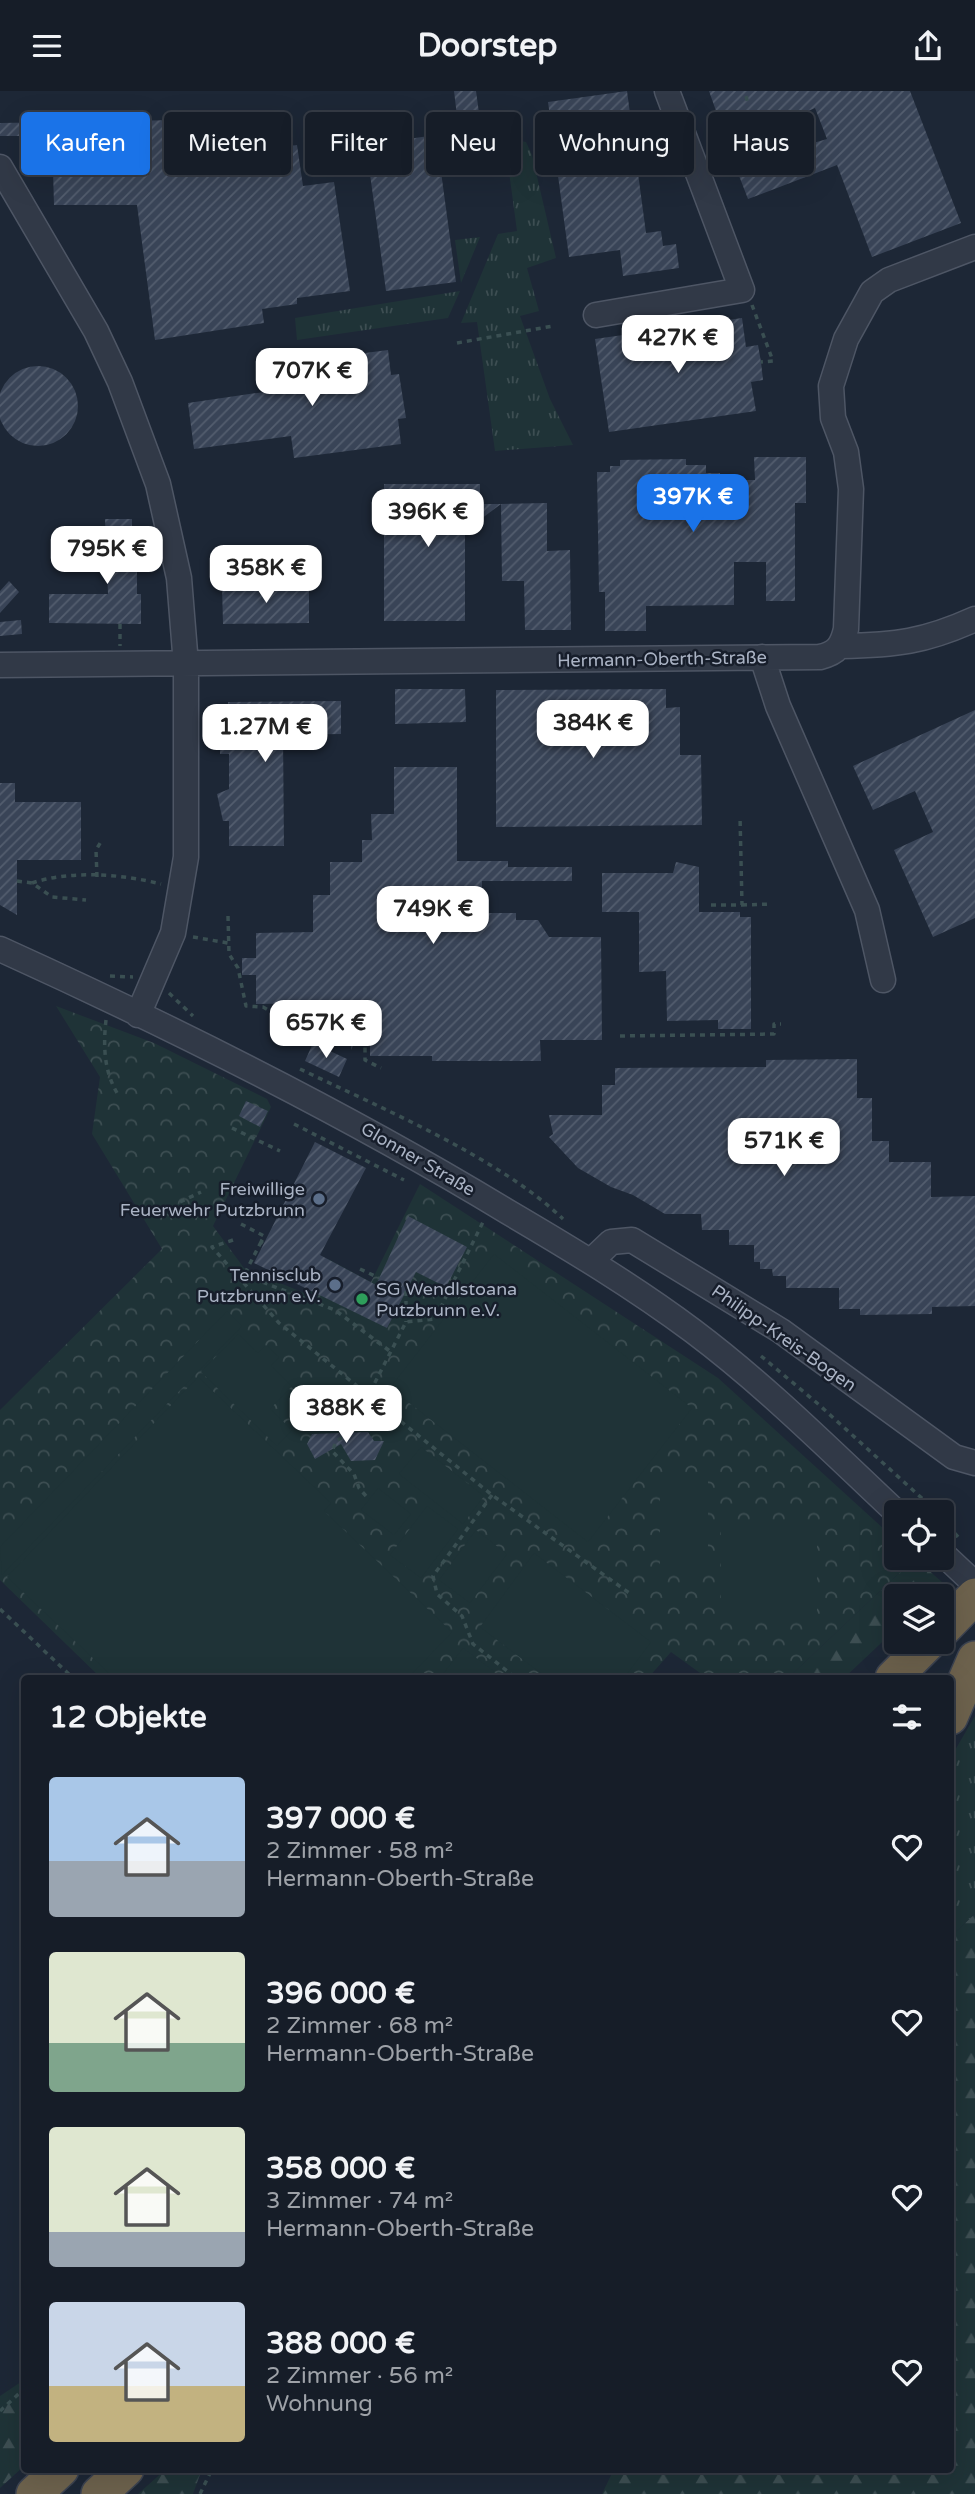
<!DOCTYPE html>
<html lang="de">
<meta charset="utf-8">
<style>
:root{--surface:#161d28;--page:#232a34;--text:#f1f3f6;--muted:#9ea2a8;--line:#353b45;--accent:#1a73e8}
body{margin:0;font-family:"Varela Round",sans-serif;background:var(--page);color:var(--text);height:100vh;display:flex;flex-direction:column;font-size:26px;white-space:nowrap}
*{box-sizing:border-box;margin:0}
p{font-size:23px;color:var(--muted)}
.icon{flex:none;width:38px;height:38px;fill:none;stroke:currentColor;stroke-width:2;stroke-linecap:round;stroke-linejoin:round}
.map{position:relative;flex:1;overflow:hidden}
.sheet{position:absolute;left:21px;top:1584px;width:933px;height:798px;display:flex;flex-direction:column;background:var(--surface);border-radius:7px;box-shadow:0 7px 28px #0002,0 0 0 2px var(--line)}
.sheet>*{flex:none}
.top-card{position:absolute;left:21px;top:21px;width:934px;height:63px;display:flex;gap:14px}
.fabs{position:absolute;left:884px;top:1409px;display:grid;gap:14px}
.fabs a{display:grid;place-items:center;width:70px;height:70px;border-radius:7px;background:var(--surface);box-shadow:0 7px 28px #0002,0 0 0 2px var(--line);font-size:35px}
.price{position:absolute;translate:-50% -60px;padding:0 16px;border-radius:14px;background:#fff;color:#222;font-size:23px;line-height:46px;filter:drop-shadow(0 2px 4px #0008)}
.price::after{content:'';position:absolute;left:50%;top:42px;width:21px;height:16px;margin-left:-10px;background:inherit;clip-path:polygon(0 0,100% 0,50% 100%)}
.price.selected{background:var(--accent);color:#fff}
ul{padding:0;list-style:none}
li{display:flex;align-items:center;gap:21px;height:175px;padding:0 28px}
li span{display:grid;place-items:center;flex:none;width:196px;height:140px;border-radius:7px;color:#555}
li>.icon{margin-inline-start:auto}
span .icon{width:84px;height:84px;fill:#fffc;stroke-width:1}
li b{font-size:30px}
h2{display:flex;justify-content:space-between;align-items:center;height:84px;padding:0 28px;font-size:30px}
.pill{padding:0 24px;border-radius:7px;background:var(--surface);box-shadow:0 7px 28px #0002,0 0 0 2px var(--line);font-size:24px;line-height:63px}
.pill.selected{background:var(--accent);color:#fff}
header{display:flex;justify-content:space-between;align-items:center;height:91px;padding:0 28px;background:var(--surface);font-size:32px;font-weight:700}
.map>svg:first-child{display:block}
</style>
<header><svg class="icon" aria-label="menu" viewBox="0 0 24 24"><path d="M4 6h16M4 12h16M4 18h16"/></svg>Doorstep<svg class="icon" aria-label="share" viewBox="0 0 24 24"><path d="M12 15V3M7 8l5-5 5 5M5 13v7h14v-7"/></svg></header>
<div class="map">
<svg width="975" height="2403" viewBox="0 0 975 2403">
<defs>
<pattern id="grass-tufts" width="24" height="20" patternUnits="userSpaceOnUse" patternTransform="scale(1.75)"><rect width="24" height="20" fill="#1f3337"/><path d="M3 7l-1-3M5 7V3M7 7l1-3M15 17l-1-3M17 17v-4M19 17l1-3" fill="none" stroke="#3d4e52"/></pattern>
<pattern id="forest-firs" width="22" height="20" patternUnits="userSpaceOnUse" patternTransform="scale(1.75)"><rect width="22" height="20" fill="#1f3337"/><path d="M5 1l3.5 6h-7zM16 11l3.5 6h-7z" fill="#3d4e52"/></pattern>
<pattern id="park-crowns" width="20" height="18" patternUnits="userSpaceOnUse" patternTransform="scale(1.75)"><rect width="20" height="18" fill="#1f3337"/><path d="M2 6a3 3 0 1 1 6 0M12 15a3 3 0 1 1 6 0" fill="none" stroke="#3d4e52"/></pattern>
<pattern id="building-hatch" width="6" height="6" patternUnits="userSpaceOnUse" patternTransform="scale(1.75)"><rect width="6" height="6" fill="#394457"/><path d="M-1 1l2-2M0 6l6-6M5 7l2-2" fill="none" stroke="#535d6e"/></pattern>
</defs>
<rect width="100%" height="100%" fill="#1d2736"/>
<path fill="url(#grass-tufts)" d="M516,49L526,51L532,64L556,167L527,177L539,220L520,225L550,308L573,354L495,360L477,231L461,232L498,143L517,140L505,51Z
M480,146L461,192L455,149Z
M460,200L448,227L297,249L295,227Z
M975,1625V1823L950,1846L951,1666Z"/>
<path fill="url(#forest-firs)" d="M915,1467L943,1492L930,1505H896V1538L844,1587H788Z
M975,1823V2403H602L614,2378H950V1846Z
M24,2289V2375L0,2397V2305Z
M166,2378H202L193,2403H138Z"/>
<path fill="url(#park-crowns)" d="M56,915L154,952L267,1008L271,1016L213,1135L244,1177L309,1204L328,1168L371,1191L420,1093L718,1287L896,1449V1466L915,1467L788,1587H707L671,1561L648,1587H101L0,1489V1319L162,1158L92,1043L100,986Z"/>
<path fill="#1f3337" d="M494,1163L692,1317L588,1451L390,1297Z
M227,1220L242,1235L2,1484L0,1456Z
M238,1243L258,1262L266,1254L279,1266L271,1275L292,1295L270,1318L292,1339L277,1355L201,1281Z
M198,1286L331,1412L324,1420L452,1541L408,1587H114L7,1486Z
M421,1356L484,1405L463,1433L399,1383Z
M660,1389H708V1481H660Z
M378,1397L411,1423L394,1444L361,1419Z
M427,1415L458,1438L421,1487L390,1464Z
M721,1432H817V1523H721Z
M476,1439L507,1463L470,1512L439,1489Z
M534,1462L651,1551L624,1587H547L480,1536Z
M463,1557L495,1581L491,1587H440Z"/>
<path fill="url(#building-hatch)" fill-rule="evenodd" d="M454,0H476L479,22L457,25Z
M627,0L646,142L661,140L663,155L676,153L679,177L623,185L620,159L569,166L548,11Z
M709,0H910L961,132L872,166L837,74L748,108L736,77L749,72L740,46L727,51ZM815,17L827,48L789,59L779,33Z
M239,28L251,61L297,54L303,95L334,91L350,200L297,207V213L262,218L264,232L155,249L137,114H54L52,45H0V32Z
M436,44L456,191L386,200L366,54Z
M742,227L746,256L758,254L761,271L763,289L751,291L756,320L609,341L595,248Z
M388,259L391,284L399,283L406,327L398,328L401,353L294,367L291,345L194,358L188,312L284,298L281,273Z
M-2 315a40 40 0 1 1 80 0a40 40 0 1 1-80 0Z
M754,366H806V412H795V510H766V471H734V514L646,515V540H605V501H599L597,381H610V375H620V369L686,368V374H706V382H720V389H755Z
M384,393H480V413H501L465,440V530H384Z
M547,412V460L570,459L571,539H525L524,490H502L501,413Z
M105,428H132V445H137V503H141V533L49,532V503H108Z
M9,490L19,501L0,522V500Z
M222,495H309V532L223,533Z
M21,529L22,543L0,545V531Z
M395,598H465L466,631L395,633Z
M666,598V617L680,616V664H701L702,734L496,736V599Z
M341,610V643L283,644L284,755H229V730H223L217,703L229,698V663H220V650H228V611Z
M975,619V827L933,846L894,759L933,741L915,700L873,719L853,675Z
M394,676H457V770H508V776H572V790H482V822H516V829H538L549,846H601L602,949H540L541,970H432V965H370V921L351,959V926H314V912L256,913V884H242V867H256V842L313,841V804H330V771H362V749H372L371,723H394Z
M0,692H15V711H81V769H17V824L0,814Z
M676,771L699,776V821H740V826H751V938H718V929L667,930L666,880L639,881V821H602V782H673Z
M313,952L347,968L339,986L305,970Z
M857,968V1007H872V1050H889V1071H931V1106L975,1105V1215L932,1216V1223L860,1224V1218H839V1197H786V1185H773L772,1178H760V1171H754V1154H729V1139H702L701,1123H665L633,1104L611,1096L578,1077L549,1046L553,1043L549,1024H602V994H615V977L766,976V969Z
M246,1010L268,1020L260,1036L239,1025Z
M315,1051L366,1077L320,1164L376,1194L408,1125L467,1156L446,1196L416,1181L387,1237L254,1172Z
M368,1341L374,1350H384L375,1369L351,1370L341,1353L315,1368L307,1353L312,1343Z"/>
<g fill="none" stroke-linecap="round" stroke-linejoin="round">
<g stroke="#4e5665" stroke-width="27">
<path id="minor" d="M0,76L96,240L120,291L158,393L179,487L186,574V766L173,842L138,924
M596,224L742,199L667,0
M841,555C896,554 924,551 975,528
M762,566L778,615L867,819L883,889
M0,574L820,566C837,562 842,555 846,538L851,398L846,361L833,327L831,295L846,248L872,201L889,189L975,156
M0,858C174,937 345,1022 508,1121C571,1158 634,1196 693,1240C765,1294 830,1359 896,1421
M591,1170L611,1151L632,1149L781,1240L954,1366L975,1372
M942,1462L975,1493"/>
</g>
<g stroke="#3c4351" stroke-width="38">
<path id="highway" d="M942,1539L975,1505
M893,1587L930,1550
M950,1626L975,1568
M34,2403L61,2378
M99,2403L126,2378"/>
</g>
<path stroke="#3a4f52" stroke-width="3.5" stroke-dasharray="5 5" stroke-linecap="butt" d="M746,5L748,13
M752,214L773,270L761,271
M457,252L553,235
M120,533V555
M97,786L96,759L102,749
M17,790L32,792L52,806L86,809
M32,792C71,779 122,783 161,793
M711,814H742L740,725
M742,814L772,813
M228,825L229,863L238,877L246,915L263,916L286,929H326L342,950L365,953V969L381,977
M193,846L228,852
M110,885L133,886
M169,902L193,925
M106,929C103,956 104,982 119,1005
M620,945L774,943V933H781
M300,978C381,1017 500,1067 563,1128
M294,1033L404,1089
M232,1037L280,1060
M180,1111L201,1101
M241,1133L264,1145L261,1151L264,1153
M233,1149L212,1156L279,1232L492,1404L632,1504
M360,1178L379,1187
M244,1184L335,1219L391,1261
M237,1187L244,1184L261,1151
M406,1200V1231
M761,1265L817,1312L937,1421
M492,1404L433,1485L437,1503L462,1525L473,1553L516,1587
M366,1405L359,1397L354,1383L332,1360L337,1349L348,1344L406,1231L435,1228L484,1129
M942,1427L958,1446
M0,1518L73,1587
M0,2320L24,2298
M200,2403L212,2378"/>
<use href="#minor" stroke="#313947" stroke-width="24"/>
<use href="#highway" stroke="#6d624d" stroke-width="35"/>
</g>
<g fill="#5c6f8a" stroke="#171e2b" stroke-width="2.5">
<circle cx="319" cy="1108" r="7"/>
<circle cx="335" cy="1194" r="7"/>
</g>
<circle fill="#2e9e5b" stroke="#171e2b" stroke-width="2.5" cx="362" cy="1208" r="7"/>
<g text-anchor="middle" stroke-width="5" stroke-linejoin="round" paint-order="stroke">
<g font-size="18" fill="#aab3c4" stroke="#171e2b">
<text transform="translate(662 568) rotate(-1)" y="6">Hermann-Oberth-Straße</text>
<text transform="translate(418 1068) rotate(30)" y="6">Glonner Straße</text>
<text transform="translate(784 1247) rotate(35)" y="6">Philipp-Kreis-Bogen</text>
</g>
<g font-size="18" fill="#aab3c4" stroke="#171e2b" text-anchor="end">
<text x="305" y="1104">Freiwillige<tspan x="305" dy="21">Feuerwehr Putzbrunn</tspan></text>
<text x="321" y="1190">Tennisclub<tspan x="321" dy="21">Putzbrunn e.V.</tspan></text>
<text x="376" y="1204" text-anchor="start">SG Wendlstoana<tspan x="376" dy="21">Putzbrunn e.V.</tspan></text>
</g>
</g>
</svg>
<div class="fabs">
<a><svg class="icon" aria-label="locate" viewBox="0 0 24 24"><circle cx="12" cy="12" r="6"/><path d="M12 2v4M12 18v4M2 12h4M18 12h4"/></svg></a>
<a><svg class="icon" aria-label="layers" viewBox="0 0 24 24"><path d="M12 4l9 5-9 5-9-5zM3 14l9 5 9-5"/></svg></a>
</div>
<b class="price" style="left:678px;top:284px">427K €</b>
<b class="price" style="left:312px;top:317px">707K €</b>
<b class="price selected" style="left:693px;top:443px">397K €</b>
<b class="price" style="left:428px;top:458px">396K €</b>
<b class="price" style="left:107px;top:495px">795K €</b>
<b class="price" style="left:266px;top:514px">358K €</b>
<b class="price" style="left:593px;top:669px">384K €</b>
<b class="price" style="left:265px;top:673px">1.27M €</b>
<b class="price" style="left:433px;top:855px">749K €</b>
<b class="price" style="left:326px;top:969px">657K €</b>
<b class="price" style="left:784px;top:1087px">571K €</b>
<b class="price" style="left:346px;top:1354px">388K €</b>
<div class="top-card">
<a class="pill selected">Kaufen</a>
<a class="pill">Mieten</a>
<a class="pill">Filter</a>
<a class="pill">Neu</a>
<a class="pill">Wohnung</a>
<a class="pill">Haus</a>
</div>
<section class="sheet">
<h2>12 Objekte<svg class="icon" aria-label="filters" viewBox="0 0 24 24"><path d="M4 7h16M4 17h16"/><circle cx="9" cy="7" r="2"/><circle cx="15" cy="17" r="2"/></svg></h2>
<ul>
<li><span style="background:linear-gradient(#a9c7e8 60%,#9aa5b1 0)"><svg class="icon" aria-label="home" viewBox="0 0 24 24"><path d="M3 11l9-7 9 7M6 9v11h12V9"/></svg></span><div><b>397 000 €</b><p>2 Zimmer · 58 m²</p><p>Hermann-Oberth-Straße</p></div><svg class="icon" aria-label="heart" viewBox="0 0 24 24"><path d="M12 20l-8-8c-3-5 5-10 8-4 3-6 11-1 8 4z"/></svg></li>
<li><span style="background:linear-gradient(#dfe7d0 65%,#7fa58c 0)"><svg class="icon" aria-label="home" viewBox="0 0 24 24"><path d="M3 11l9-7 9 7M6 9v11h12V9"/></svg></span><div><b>396 000 €</b><p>2 Zimmer · 68 m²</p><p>Hermann-Oberth-Straße</p></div><svg class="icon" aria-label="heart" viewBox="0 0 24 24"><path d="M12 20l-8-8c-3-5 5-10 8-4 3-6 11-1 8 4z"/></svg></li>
<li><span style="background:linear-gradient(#dfe7d0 75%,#9aa5b1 0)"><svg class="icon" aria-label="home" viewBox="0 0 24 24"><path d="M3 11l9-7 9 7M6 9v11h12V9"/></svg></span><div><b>358 000 €</b><p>3 Zimmer · 74 m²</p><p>Hermann-Oberth-Straße</p></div><svg class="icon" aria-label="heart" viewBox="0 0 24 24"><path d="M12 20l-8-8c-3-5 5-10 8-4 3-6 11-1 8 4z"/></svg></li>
<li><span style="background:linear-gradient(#c9d6e8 60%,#c2b280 0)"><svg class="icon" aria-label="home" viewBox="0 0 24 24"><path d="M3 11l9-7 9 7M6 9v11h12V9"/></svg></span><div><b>388 000 €</b><p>2 Zimmer · 56 m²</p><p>Wohnung</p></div><svg class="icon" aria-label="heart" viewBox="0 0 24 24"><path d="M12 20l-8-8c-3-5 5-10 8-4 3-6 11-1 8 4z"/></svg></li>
</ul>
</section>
</div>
